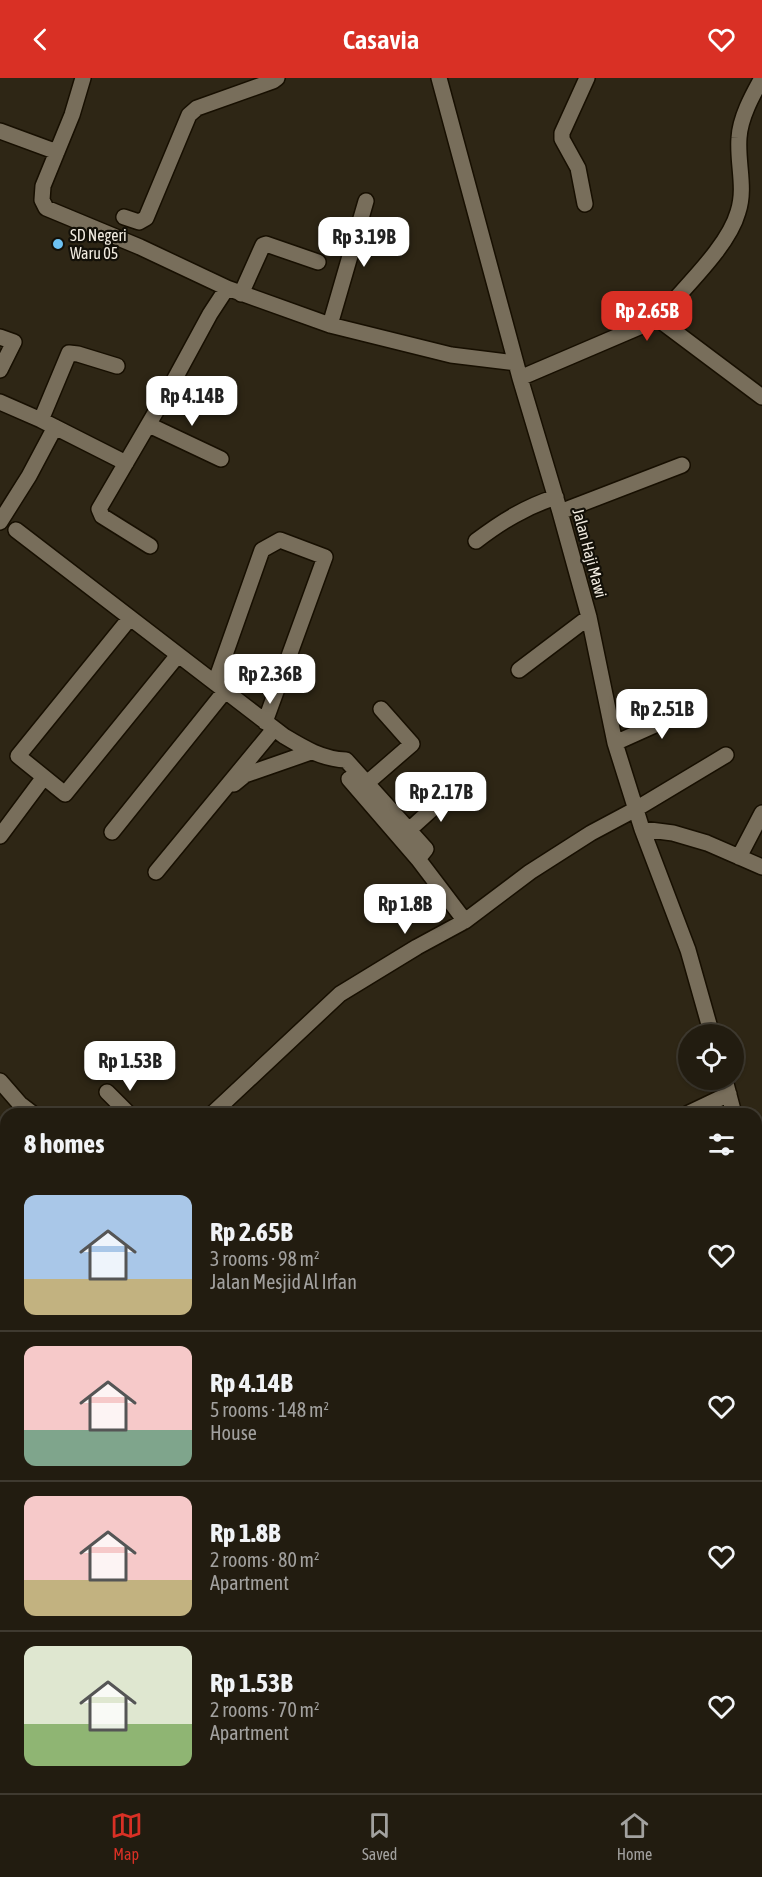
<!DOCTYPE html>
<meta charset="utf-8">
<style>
:root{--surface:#221c10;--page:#2e291e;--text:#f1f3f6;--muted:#a2a19f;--line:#3f3a30;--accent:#d93025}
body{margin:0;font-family:"Asap Condensed",sans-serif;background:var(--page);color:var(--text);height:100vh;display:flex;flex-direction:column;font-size:22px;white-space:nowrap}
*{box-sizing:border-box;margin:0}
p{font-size:20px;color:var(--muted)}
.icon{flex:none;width:33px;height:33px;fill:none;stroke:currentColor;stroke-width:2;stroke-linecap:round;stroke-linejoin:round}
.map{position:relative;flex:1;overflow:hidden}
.drawer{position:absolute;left:0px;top:1030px;width:762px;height:686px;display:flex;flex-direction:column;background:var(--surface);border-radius:18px 18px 0 0;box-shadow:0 2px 4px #0004,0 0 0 2px var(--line)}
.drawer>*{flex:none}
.fabs{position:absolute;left:678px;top:946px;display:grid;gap:12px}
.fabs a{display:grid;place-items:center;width:66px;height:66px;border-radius:50%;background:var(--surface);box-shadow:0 2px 4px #0004,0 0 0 2px var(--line);font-size:30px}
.price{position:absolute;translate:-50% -51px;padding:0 14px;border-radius:12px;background:#fff;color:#222;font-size:20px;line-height:39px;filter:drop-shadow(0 2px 3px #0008)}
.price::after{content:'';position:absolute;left:50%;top:36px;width:18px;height:14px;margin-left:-9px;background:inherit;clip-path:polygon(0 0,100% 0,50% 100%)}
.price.selected{background:var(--accent);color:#fff}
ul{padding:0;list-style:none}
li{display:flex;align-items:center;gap:18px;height:150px;padding:0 24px}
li+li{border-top:2px solid var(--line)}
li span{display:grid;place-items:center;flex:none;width:168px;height:120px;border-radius:12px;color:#555}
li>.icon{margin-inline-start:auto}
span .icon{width:72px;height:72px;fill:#fffc;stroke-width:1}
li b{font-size:26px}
h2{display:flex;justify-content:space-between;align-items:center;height:72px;padding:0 24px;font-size:26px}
header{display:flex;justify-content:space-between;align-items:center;height:78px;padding:0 24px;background:var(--accent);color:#fff;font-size:27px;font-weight:600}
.tabs{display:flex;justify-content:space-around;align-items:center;height:84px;border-top:2px solid var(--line);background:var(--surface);font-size:16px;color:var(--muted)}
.tabs a{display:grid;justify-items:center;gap:3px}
.tabs .selected{color:var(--accent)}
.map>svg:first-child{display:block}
</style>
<header><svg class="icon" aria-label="back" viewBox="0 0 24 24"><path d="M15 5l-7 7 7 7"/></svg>Casavia<svg class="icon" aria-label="heart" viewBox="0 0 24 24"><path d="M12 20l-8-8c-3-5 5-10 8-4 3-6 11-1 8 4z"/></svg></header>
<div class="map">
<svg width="762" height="1715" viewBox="0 0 762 1715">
<rect width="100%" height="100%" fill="#2e2615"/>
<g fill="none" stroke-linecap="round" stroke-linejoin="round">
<g stroke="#170f01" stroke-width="18">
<path id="minor" d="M83,0L72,37L43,108L42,122L46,130L140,169L227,210L330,247L451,277L516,285
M439,0L520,300L560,434L589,539L615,665L642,751L688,872L712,957
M0,53L57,74
M585,126L578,90L562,61V55L587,0
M124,139L139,144L146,140L189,37L197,30L273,3L277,0
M241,216L263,167L266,166L318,184
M658,241C682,211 728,170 738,134C746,110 737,85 739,60C740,40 752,18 762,0
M330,247L366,123
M0,259L14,264L0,292
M520,300L658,241L762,319
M0,324L41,342L126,385
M41,342L69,275L78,276L117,288
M149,347L221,381
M560,434L682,387
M0,444L29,398L55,349
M16,452L284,658C304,670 322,681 346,682L426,771L418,781L465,843
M476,463C501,444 525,429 556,419
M150,468L102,438L99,431L172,306L210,236L227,210
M130,540L18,678L65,716L178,577
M519,592L589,539
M215,605L262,472L280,462L325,479L265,644
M615,665L695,629
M349,701L418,781
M367,705L412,666L381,631
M234,706L245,697L311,674
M642,751L673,755L707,765L762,789
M409,752L452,713
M112,754L225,613
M0,758L44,699
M739,779L762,735
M156,794L274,651
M725,1002L734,1036
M0,1003L20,1026L33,1036
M107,1014L129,1036
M212,1036L340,916L417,869L465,843L530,794L591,755L636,731L726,677
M687,1036L729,1016
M0,1076L6,1070
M756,1114L762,1136
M756,1230L762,1229
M0,1237L6,1232
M756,1277L762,1269
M0,1286L6,1291
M0,1311L6,1304
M756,1344L762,1347
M0,1384L6,1378
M0,1401L6,1407
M756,1442L762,1447
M756,1486L762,1491
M0,1517L6,1518
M0,1631L6,1635
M0,1692L6,1695
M24,1715L26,1710
M85,1715L88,1710
M141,1715L143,1710
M430,1715L431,1710"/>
</g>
<use href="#minor" stroke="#786e5b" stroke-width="15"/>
</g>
<circle fill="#6dc2f3" stroke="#131008" stroke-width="2" cx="58" cy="166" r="6"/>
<g text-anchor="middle" stroke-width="4.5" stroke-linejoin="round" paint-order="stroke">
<g font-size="16" fill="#f3ede2" stroke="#131008" text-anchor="start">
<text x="70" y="163">SD Negeri<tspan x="70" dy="18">Waru 05</tspan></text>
</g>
<g font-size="16" fill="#f3ede2" stroke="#131008">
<text transform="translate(590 475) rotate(75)" y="6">Jalan Haji Mawi</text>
</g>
</g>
</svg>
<div class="fabs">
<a><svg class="icon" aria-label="locate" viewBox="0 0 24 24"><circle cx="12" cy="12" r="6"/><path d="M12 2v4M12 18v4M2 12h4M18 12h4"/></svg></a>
</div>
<b class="price" style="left:364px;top:190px">Rp 3.19B</b>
<b class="price selected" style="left:647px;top:264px">Rp 2.65B</b>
<b class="price" style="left:192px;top:349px">Rp 4.14B</b>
<b class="price" style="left:270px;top:627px">Rp 2.36B</b>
<b class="price" style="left:662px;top:662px">Rp 2.51B</b>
<b class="price" style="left:441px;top:745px">Rp 2.17B</b>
<b class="price" style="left:405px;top:857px">Rp 1.8B</b>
<b class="price" style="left:130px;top:1014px">Rp 1.53B</b>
<section class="drawer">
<h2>8 homes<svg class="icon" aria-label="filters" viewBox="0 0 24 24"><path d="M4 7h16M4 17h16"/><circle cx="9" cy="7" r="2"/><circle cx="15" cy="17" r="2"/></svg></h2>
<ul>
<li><span style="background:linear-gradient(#a9c7e8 70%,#c2b280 0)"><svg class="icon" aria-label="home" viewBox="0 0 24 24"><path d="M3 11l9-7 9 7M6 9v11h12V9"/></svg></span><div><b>Rp 2.65B</b><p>3 rooms · 98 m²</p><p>Jalan Mesjid Al Irfan</p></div><svg class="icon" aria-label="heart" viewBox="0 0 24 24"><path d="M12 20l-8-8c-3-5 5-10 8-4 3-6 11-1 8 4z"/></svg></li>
<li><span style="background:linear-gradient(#f6c9c9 70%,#7fa58c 0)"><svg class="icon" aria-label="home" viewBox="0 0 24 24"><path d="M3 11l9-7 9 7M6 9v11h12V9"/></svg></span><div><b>Rp 4.14B</b><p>5 rooms · 148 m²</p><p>House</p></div><svg class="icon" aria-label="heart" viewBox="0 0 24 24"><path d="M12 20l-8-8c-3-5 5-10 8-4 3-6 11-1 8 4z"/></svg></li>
<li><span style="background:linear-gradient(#f6c9c9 70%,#c2b280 0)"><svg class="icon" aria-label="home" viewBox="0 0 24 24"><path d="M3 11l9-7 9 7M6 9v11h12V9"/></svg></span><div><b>Rp 1.8B</b><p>2 rooms · 80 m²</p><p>Apartment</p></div><svg class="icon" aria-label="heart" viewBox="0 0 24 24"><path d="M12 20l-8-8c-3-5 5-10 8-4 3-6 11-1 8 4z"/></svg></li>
<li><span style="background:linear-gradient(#dfe7d0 65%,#8fb573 0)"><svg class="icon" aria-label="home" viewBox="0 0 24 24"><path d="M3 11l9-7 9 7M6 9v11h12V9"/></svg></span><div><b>Rp 1.53B</b><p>2 rooms · 70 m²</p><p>Apartment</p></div><svg class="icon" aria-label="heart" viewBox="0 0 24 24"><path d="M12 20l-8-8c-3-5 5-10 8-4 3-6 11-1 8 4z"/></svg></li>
</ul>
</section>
</div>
<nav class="tabs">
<a class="selected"><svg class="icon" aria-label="map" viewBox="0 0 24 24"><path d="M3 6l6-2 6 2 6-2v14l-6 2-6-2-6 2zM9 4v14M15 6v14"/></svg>Map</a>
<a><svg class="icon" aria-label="saved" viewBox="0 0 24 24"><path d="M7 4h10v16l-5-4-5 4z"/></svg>Saved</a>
<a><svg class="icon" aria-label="home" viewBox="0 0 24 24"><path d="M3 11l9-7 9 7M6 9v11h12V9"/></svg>Home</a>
</nav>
